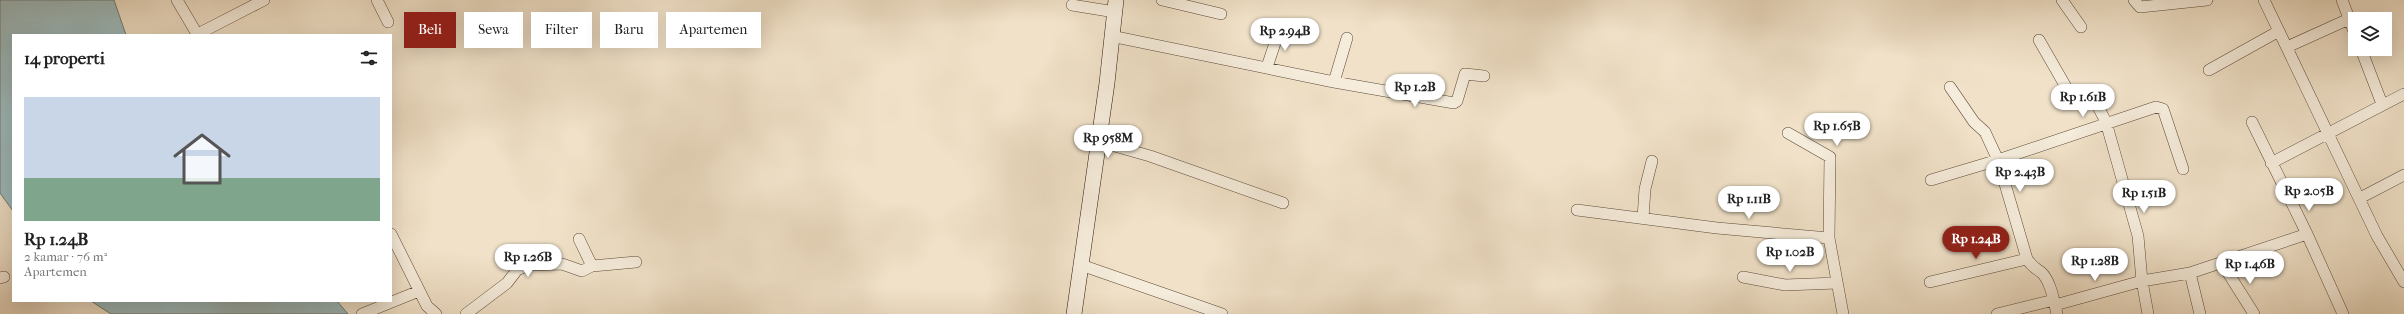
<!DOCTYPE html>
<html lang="id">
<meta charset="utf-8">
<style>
:root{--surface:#fff;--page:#f6f6f6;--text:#222;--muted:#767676;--accent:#8f2418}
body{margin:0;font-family:"IM FELL French Canon",serif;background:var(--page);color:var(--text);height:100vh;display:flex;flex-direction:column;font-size:15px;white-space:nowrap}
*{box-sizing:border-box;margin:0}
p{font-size:13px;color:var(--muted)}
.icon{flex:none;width:22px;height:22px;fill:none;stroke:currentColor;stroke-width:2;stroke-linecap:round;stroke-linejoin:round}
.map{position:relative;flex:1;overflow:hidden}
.panel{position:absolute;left:12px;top:34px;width:380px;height:268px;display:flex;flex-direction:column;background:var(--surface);border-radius:0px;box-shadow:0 4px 16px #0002}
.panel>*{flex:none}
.top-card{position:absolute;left:404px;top:12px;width:380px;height:36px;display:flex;gap:8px}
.tools{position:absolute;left:2348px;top:12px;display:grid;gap:8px}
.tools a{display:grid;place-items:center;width:44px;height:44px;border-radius:0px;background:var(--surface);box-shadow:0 4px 16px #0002;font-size:20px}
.price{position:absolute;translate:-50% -34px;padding:0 9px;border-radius:14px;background:#fff;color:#222;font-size:13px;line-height:26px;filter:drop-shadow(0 1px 2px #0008)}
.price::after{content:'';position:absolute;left:50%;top:24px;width:12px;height:9px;margin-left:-6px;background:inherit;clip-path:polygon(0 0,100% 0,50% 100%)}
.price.active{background:var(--accent);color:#fff}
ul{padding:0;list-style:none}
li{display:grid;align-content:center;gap:8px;height:212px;padding:0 12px}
li span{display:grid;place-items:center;height:124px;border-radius:0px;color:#555}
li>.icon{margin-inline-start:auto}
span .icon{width:72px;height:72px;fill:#fffc;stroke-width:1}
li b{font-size:17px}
h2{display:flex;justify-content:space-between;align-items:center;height:48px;padding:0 12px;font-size:17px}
.pill{padding:0 14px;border-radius:0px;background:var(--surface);box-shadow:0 4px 16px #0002;font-size:14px;line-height:36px}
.pill.active{background:var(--accent);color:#fff}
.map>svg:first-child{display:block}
</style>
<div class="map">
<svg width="2404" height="314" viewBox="0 0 2404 314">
<rect width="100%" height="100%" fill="#f0e1c8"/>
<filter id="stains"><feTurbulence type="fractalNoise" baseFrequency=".005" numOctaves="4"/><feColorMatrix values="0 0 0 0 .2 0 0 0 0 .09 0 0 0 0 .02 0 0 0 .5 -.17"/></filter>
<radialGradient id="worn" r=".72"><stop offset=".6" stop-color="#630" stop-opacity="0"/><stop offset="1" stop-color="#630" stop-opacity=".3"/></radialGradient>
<path fill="#9dbbbe" stroke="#707975" d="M0,0H114L126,35H13V211L0,193Z
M91,301H337L348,314H111Z"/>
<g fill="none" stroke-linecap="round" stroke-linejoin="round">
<g stroke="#5d4938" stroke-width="12">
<path id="street" d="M177,0L197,34
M377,0L388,22
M1162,0L1221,14
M2062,0L2081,27
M2134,0L2140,7L2207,0
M2264,0L2377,236L2404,282
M2342,0L2355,34
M1072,5L1115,12
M196,35L264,0
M1111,36L1334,82L1347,38
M2039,40L2070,94L2073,95L2090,91L2106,122L2138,236L2142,281L2148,314
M2287,47L2349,19
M2361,49L2382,104
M1267,67L1280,28
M2209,70L2279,31
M1334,82L1454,103L1457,101L1465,74L1484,76
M1950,87L1974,122L1985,132L1998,160L2027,259C2032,267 2035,268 2041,272C2051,281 2054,302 2057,314
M2252,122L2307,234L2343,314
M1788,133L1830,157L1829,238
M1097,141L1150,156L1283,203
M2271,163L2404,94
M1931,180L1998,160L2156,107L2163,109L2183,169
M2360,198L2404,175
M1577,210L1717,228L1829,238L1843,314
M1643,218L1645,189L1652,161
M391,234L427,306L436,314
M579,239L592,266
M1081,265L1222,314
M2225,268L2254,314
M1743,277L1785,285L1837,283
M0,278L4,277
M1930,282L2027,259
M2055,305L2142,281L2190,273
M362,314L419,291
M466,314L507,283L517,270L529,265L562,264L582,271L592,266L636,262
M1997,314L2054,300
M2200,314L2190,273L2307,234"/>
</g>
<g stroke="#2c1608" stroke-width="16">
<path id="secondary" d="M1074,314L1107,83L1116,0"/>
</g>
<use href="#street" stroke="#f5ecdb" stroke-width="11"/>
<use href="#secondary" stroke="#f5ecdb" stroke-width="15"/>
</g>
<rect width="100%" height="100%" filter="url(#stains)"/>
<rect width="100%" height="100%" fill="url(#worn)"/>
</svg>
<div class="tools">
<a><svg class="icon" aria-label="layers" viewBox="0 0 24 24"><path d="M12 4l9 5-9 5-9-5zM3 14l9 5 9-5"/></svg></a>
</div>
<b class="price" style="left:1285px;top:52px">Rp 2.94B</b>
<b class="price" style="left:1415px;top:108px">Rp 1.2B</b>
<b class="price" style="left:2083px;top:118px">Rp 1.61B</b>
<b class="price" style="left:1837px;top:147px">Rp 1.65B</b>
<b class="price" style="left:1108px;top:159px">Rp 958M</b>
<b class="price" style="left:2020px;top:193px">Rp 2.43B</b>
<b class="price" style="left:2309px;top:212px">Rp 2.05B</b>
<b class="price" style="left:2144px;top:214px">Rp 1.51B</b>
<b class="price" style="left:1749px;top:220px">Rp 1.11B</b>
<b class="price active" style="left:1976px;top:260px">Rp 1.24B</b>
<b class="price" style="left:1790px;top:273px">Rp 1.02B</b>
<b class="price" style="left:528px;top:278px">Rp 1.26B</b>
<b class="price" style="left:2095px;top:282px">Rp 1.28B</b>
<b class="price" style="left:2250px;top:285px">Rp 1.46B</b>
<div class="top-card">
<a class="pill active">Beli</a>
<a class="pill">Sewa</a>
<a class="pill">Filter</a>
<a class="pill">Baru</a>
<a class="pill">Apartemen</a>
</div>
<section class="panel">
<h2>14 properti<svg class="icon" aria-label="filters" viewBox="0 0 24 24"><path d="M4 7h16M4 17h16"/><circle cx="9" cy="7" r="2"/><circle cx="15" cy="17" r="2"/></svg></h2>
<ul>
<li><span style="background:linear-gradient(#c9d6e8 65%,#7fa58c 0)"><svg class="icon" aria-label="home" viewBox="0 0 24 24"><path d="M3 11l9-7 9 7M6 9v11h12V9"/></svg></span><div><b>Rp 1.24B</b><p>2 kamar · 76 m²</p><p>Apartemen</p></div></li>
</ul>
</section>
</div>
